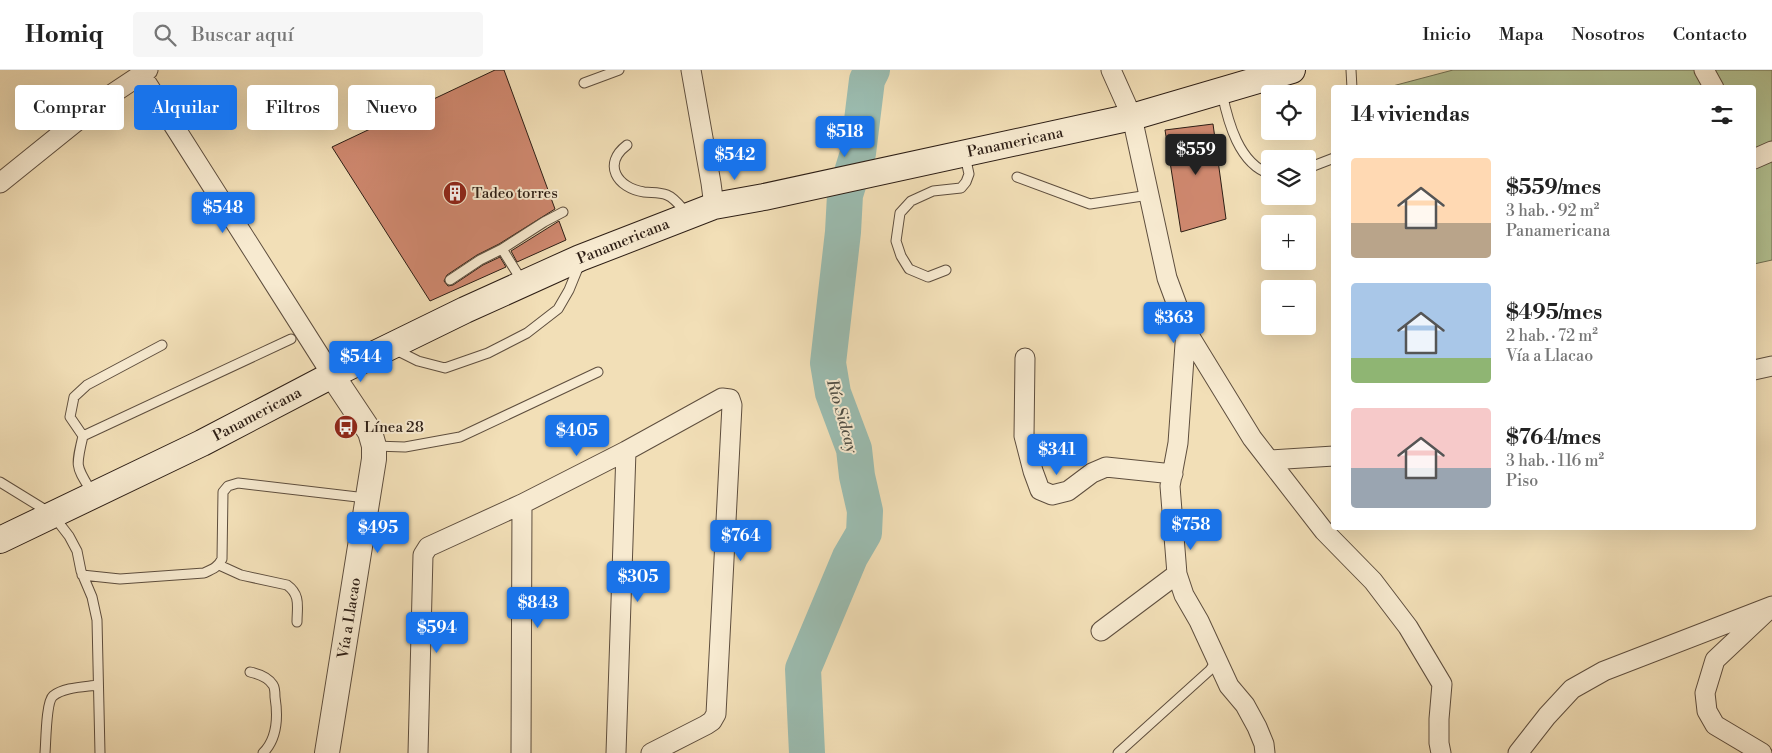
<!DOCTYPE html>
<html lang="es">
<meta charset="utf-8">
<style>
:root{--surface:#fff;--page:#f6f6f6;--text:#222;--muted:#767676;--line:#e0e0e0;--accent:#1a73e8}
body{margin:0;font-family:"Libre Bodoni",serif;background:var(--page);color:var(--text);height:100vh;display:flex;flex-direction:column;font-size:19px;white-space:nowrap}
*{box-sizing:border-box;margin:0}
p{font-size:16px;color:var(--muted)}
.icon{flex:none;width:28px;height:28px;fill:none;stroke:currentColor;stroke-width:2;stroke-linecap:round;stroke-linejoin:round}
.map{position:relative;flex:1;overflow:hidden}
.drawer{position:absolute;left:1331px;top:15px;width:425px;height:445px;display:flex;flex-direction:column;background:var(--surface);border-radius:5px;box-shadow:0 5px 20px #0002}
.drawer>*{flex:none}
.guide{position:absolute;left:15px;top:15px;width:475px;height:45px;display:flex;gap:10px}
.buttons{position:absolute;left:1261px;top:15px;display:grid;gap:10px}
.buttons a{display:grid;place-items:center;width:55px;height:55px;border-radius:5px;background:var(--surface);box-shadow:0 5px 20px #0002;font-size:25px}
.price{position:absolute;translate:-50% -42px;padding:0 11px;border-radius:5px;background:var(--accent);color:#fff;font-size:16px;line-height:32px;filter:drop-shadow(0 1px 2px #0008)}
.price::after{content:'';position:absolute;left:50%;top:30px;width:15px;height:11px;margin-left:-8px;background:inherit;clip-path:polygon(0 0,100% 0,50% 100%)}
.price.current{background:#222;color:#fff}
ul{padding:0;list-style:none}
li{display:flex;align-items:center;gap:15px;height:125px;padding:0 20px}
li span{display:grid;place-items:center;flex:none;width:140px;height:100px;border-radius:5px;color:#555}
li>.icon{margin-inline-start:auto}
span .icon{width:60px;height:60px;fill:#fffc;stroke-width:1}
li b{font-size:21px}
h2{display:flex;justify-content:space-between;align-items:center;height:60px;padding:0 20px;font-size:21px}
.pill{padding:0 18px;border-radius:5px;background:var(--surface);box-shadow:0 5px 20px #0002;font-size:18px;line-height:45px}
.pill.current{background:var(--accent);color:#fff}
header{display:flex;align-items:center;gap:30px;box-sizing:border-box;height:70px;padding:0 25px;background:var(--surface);border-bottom:1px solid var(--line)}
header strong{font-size:24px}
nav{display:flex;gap:28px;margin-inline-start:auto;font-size:18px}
.search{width:350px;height:45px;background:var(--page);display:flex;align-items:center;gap:12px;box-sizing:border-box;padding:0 18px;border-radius:5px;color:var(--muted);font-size:19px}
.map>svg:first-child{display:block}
</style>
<header>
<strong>Homiq</strong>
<div class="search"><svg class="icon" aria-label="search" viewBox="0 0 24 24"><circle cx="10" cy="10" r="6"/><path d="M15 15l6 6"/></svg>Buscar aquí</div>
<nav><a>Inicio</a><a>Mapa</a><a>Nosotros</a><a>Contacto</a></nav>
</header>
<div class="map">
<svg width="1772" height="683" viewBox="0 0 1772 683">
<rect width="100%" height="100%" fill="#f2dfb7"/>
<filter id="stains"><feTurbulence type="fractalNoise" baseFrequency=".004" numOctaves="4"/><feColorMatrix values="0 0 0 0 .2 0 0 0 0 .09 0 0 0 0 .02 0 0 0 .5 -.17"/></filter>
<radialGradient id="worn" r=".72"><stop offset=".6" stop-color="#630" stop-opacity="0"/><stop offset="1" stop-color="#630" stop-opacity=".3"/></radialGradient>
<path fill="#b4c393" stroke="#707054" d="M1453,0H1772V190L1754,194V18H1385Z"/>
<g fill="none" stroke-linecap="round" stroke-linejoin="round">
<path stroke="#9bbcb0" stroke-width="36" d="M807,683L803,599L850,487L864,463L865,441L857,406L854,379L833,323L828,293L843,162L845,125L858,83L867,10L872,0"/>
</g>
<path fill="#cf886f" stroke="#2d1e15" d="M495,0H504L555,139L499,174L477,185L447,205L444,211L448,216L453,215L483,195L500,187L506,197L430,231L332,77Z
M1213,54L1226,149L1181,162L1165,60Z
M559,151L566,170L517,192L511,181Z"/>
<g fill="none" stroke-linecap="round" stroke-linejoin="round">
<g stroke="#5e4e3e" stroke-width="11">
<path id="service" d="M1351,0L1352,18
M584,13L619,0
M1222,23C1228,52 1239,94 1270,104
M627,75C602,94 617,118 644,122C652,123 659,122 667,125C675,128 681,137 687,144
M1308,98L1334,88
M1017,107L1090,134L1149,125
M946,200L928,207L909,199L901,186L896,171L900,143L911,131L933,121L961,118L966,112L969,104L965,86
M450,210L480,190L502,179
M522,211L502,179L544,152L563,142
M394,279L418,291L445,298L488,283L527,263L558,239L569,220L580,193
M83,366L70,347L74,327L87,315L162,275
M374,376L405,377L460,367L598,302
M0,412L52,444L69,466L77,481L81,501L92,527L97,550L100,683
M93,424C76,396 75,399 83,366L291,269
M219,495L241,505L287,515C301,525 297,537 297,552
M82,505L120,509L204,503C213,499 218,497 222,489L223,422L228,416L238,413L366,428
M250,602C259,604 268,607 273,615C275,618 275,624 275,627C278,646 277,669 263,683
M45,683C46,672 46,632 53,626C64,617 85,617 98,615
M1118,683L1210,600L1217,590"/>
</g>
<g stroke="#5e4e3e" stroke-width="21">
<path id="minor" d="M691,0L711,113L714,136
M1111,0L1132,47L1167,208L1187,262L1252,368L1269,390L1334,386
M1704,0L1714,18
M141,4L332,305
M1754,89L1772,81
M0,113L103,30L148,0
M1186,260L1178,373L1170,416L1177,504L1184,525L1199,551L1229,616L1245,635L1257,657L1264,674L1265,683
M1025,288L1024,366L1033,401L1040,420L1052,425L1068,421L1092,403L1106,397L1173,404
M1754,300L1772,296
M1269,390L1324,461L1373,511L1408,557L1442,614L1439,649V673L1441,683
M1101,561L1177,504
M418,683L423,485L428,477L522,434L626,381L722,328L730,329L732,335L716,644L712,651L706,655L651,683
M521,683L522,434
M616,683L626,381
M1518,683L1547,646L1572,619L1604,601L1772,536
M1762,683L1715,655L1707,641L1705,623L1715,590L1766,542"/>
</g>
<g stroke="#5e4e3e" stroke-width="26">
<path id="tertiary" d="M327,683L374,389V376L370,362L332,305"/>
</g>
<g stroke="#2d1e15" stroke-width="28">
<path id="secondary" d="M0,470L202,373L332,305L465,240L580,188L714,136L764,127L1132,47L1292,0"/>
</g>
<use href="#service" stroke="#f7ead0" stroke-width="9"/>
<use href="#minor" stroke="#f7ead0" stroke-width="19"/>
<use href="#tertiary" stroke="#f7ead0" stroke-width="24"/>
<use href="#secondary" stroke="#f7ead0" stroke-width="26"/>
</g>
<defs>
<g id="building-disc" transform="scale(1.25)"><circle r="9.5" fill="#8f2418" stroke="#f7ead0"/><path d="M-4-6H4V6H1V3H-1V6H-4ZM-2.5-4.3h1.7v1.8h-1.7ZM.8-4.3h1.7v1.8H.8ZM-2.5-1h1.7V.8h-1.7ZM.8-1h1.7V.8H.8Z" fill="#fff"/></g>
<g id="bus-disc" transform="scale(1.25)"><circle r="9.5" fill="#8f2418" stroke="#f7ead0"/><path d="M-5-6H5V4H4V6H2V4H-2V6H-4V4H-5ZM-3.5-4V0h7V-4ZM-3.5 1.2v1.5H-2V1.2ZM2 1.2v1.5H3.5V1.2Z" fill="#fff"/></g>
</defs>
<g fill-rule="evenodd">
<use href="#building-disc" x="455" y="123"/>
<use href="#bus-disc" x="346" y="357"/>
</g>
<g text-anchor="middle" stroke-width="4" stroke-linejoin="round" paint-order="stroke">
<g font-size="15" fill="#2d1e15" stroke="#f7ead0">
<text transform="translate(1015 72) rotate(-12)" y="5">Panamericana</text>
<text transform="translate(623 171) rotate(-22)" y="5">Panamericana</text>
<text transform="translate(257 344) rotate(-28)" y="5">Panamericana</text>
<text transform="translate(349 548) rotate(-81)" y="5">Vía a Llacao</text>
</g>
<g font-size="15" fill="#2d1e15" stroke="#f7ead0" text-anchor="start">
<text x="472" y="128">Tadeo torres</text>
<text x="364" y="362">Línea 28</text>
</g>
<g font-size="16" font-style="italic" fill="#4e4d44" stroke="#f7ead0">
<text transform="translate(843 346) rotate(74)" y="6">Río Sidcay</text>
</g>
</g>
<rect width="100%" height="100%" filter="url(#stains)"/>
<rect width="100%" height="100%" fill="url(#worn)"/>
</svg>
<div class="buttons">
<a><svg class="icon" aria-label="locate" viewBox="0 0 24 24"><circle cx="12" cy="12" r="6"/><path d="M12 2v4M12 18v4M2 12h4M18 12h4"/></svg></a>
<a><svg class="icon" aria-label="layers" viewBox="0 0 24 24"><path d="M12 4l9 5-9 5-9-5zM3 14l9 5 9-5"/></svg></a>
<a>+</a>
<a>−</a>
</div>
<b class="price" style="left:845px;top:88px">$518</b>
<b class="price current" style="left:1196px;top:106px">$559</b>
<b class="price" style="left:735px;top:111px">$542</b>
<b class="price" style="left:223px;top:164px">$548</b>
<b class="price" style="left:1174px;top:274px">$363</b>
<b class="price" style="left:361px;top:313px">$544</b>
<b class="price" style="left:577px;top:387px">$405</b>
<b class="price" style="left:1057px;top:406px">$341</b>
<b class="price" style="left:1191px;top:481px">$758</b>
<b class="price" style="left:378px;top:484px">$495</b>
<b class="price" style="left:741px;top:492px">$764</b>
<b class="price" style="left:638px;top:533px">$305</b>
<b class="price" style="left:538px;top:559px">$843</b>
<b class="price" style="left:437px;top:584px">$594</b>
<div class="guide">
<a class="pill">Comprar</a>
<a class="pill current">Alquilar</a>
<a class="pill">Filtros</a>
<a class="pill">Nuevo</a>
</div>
<section class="drawer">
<h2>14 viviendas<svg class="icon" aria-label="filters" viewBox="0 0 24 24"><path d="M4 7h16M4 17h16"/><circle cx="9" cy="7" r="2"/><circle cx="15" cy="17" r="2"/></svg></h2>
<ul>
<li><span style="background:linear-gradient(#ffd9b3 65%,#b9a48a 0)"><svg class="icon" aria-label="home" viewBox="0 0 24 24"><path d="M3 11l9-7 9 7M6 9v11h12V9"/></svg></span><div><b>$559/mes</b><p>3 hab. · 92 m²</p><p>Panamericana</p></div></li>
<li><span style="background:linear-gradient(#a9c7e8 75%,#8fb573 0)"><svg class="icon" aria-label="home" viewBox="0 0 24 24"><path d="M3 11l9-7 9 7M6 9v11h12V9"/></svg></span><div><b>$495/mes</b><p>2 hab. · 72 m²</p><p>Vía a Llacao</p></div></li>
<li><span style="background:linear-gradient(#f6c9c9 60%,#9aa5b1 0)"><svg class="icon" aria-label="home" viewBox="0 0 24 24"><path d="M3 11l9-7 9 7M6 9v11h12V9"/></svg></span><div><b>$764/mes</b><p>3 hab. · 116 m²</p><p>Piso</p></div></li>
</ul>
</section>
</div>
